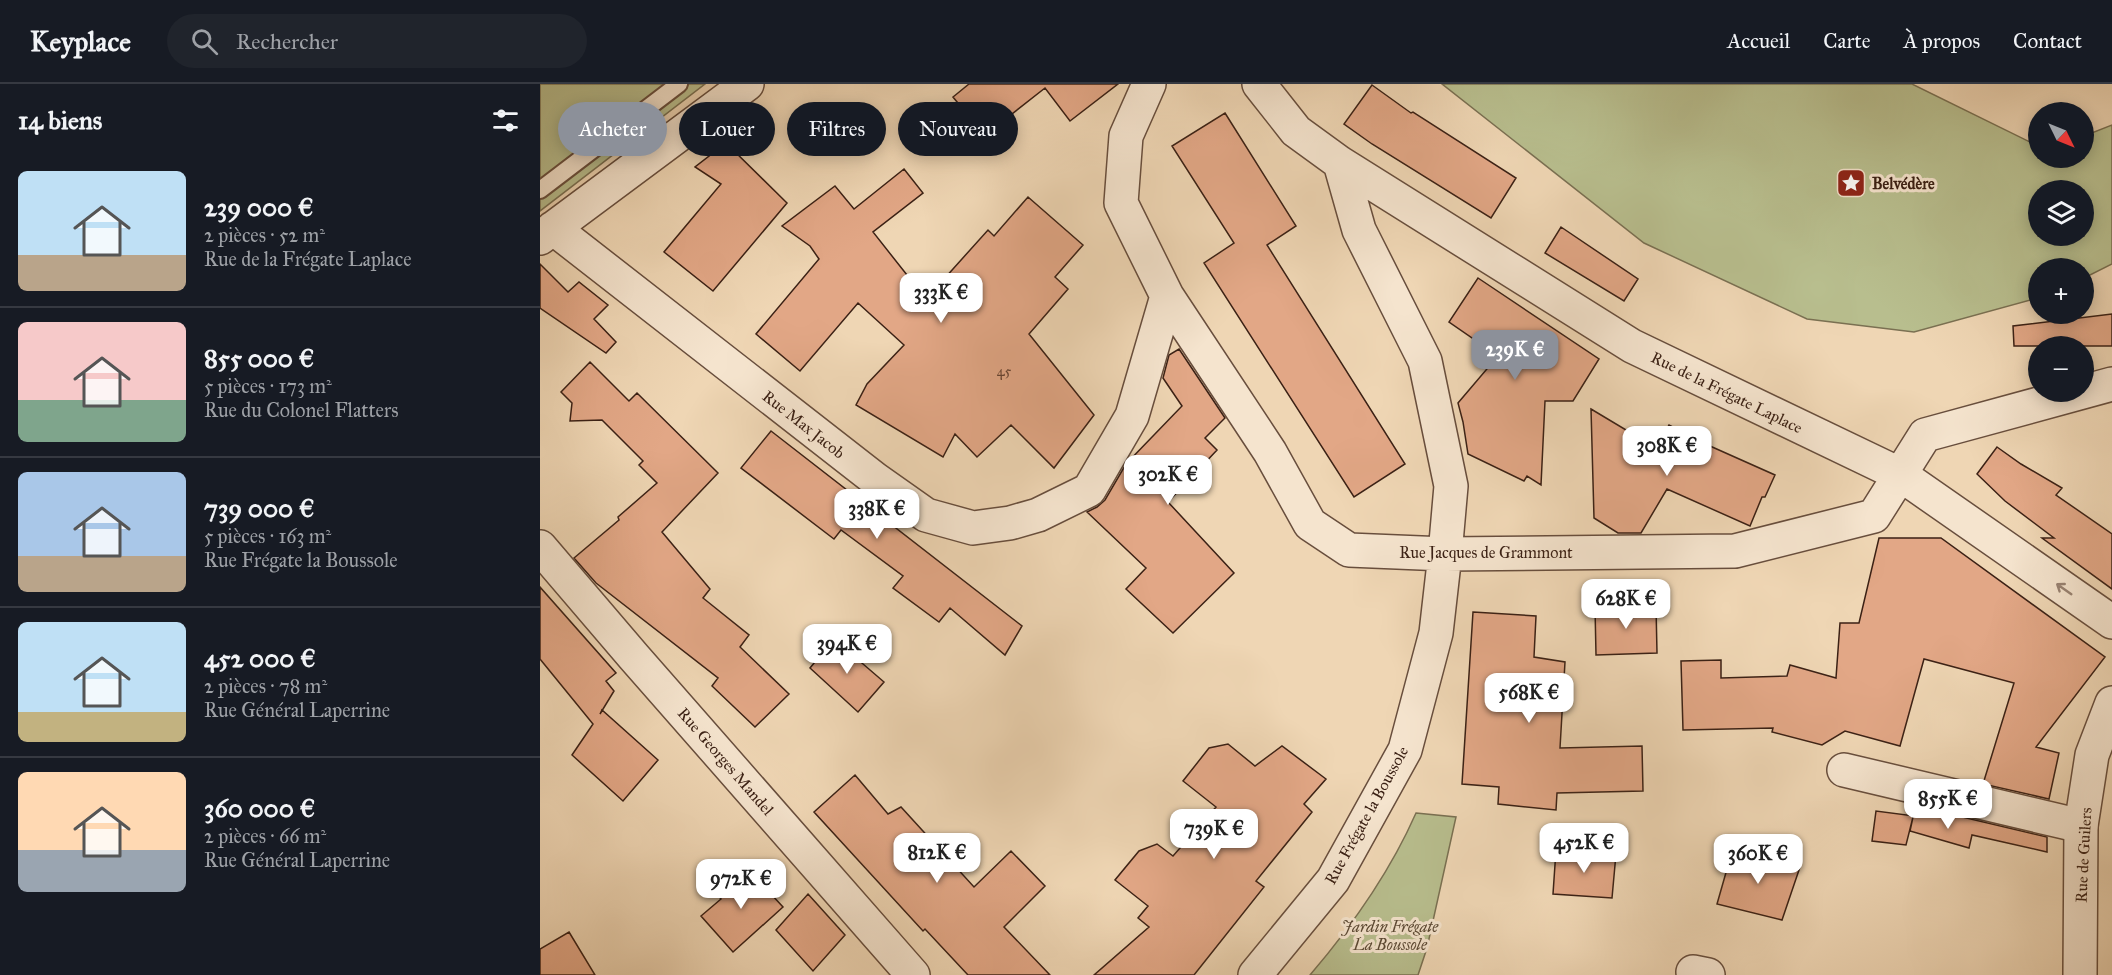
<!DOCTYPE html>
<html lang="fr">
<meta charset="utf-8">
<style>
:root{--surface:#171b24;--page:#20242c;--text:#f1f3f6;--muted:#9ea1a6;--line:#363941;--accent:#8c9099}
body{margin:0;font-family:"IM FELL Great Primer",serif;background:var(--page);color:var(--text);height:100vh;display:flex;flex-direction:column;font-size:22px;white-space:nowrap}
*{box-sizing:border-box;margin:0}
p{font-size:20px;color:var(--muted)}
.icon{flex:none;width:33px;height:33px;fill:none;stroke:currentColor;stroke-width:2;stroke-linecap:round;stroke-linejoin:round}
.map{position:relative;flex:1;overflow:hidden}
.drawer{display:flex;flex-direction:column;background:var(--surface);width:540px}
.drawer>*{flex:none}
.hud{position:absolute;left:18px;top:18px;width:570px;height:54px;display:flex;gap:12px}
.needle{width:39px;rotate:133deg}
.buttons{position:absolute;left:1488px;top:18px;display:grid;gap:12px}
.buttons a{display:grid;place-items:center;width:66px;height:66px;border-radius:50%;background:var(--surface);box-shadow:0 3px 15px #0003;font-size:30px}
.price{position:absolute;translate:-50% -51px;padding:0 14px;border-radius:12px;background:#fff;color:#222;font-size:20px;line-height:39px;filter:drop-shadow(0 2px 3px #0008)}
.price::after{content:'';position:absolute;left:50%;top:36px;width:18px;height:14px;margin-left:-9px;background:inherit;clip-path:polygon(0 0,100% 0,50% 100%)}
.price.selected{background:var(--accent);color:#fff}
ul{padding:0;list-style:none}
li{display:flex;align-items:center;gap:18px;height:150px;padding:0 18px}
li+li{border-top:2px solid var(--line)}
li span{display:grid;place-items:center;flex:none;width:168px;height:120px;border-radius:9px;color:#555}
li>.icon{margin-inline-start:auto}
span .icon{width:72px;height:72px;fill:#fffc;stroke-width:1}
li b{font-size:26px}
h2{display:flex;justify-content:space-between;align-items:center;height:72px;padding:0 18px;font-size:26px}
.tag{padding:0 21px;border-radius:27px;background:var(--surface);box-shadow:0 3px 15px #0003;font-size:21px;line-height:54px}
.tag.selected{background:var(--accent);color:#fff}
header{display:flex;align-items:center;gap:36px;box-sizing:border-box;height:84px;padding:0 30px;background:var(--surface);border-bottom:2px solid var(--line)}
header strong{font-size:28px}
nav{display:flex;gap:33px;margin-inline-start:auto;font-size:21px}
.search{width:420px;height:54px;background:var(--page);display:flex;align-items:center;gap:15px;box-sizing:border-box;padding:0 21px;border-radius:33px;color:var(--muted);font-size:22px}
main{display:flex;flex:1;min-height:0}
.map>svg:first-child{display:block}
</style>
<header>
<strong>Keyplace</strong>
<div class="search"><svg class="icon" aria-label="search" viewBox="0 0 24 24"><circle cx="10" cy="10" r="6"/><path d="M15 15l6 6"/></svg>Rechercher</div>
<nav><a>Accueil</a><a>Carte</a><a>À propos</a><a>Contact</a></nav>
</header>
<main>
<section class="drawer">
<h2>14 biens<svg class="icon" aria-label="filters" viewBox="0 0 24 24"><path d="M4 7h16M4 17h16"/><circle cx="9" cy="7" r="2"/><circle cx="15" cy="17" r="2"/></svg></h2>
<ul>
<li><span style="background:linear-gradient(#bfe0f5 70%,#b9a48a 0)"><svg class="icon" aria-label="home" viewBox="0 0 24 24"><path d="M3 11l9-7 9 7M6 9v11h12V9"/></svg></span><div><b>239 000 €</b><p>2 pièces · 52 m²</p><p>Rue de la Frégate Laplace</p></div></li>
<li><span style="background:linear-gradient(#f6c9c9 65%,#7fa58c 0)"><svg class="icon" aria-label="home" viewBox="0 0 24 24"><path d="M3 11l9-7 9 7M6 9v11h12V9"/></svg></span><div><b>855 000 €</b><p>5 pièces · 173 m²</p><p>Rue du Colonel Flatters</p></div></li>
<li><span style="background:linear-gradient(#a9c7e8 70%,#b9a48a 0)"><svg class="icon" aria-label="home" viewBox="0 0 24 24"><path d="M3 11l9-7 9 7M6 9v11h12V9"/></svg></span><div><b>739 000 €</b><p>5 pièces · 163 m²</p><p>Rue Frégate la Boussole</p></div></li>
<li><span style="background:linear-gradient(#bfe0f5 75%,#c2b280 0)"><svg class="icon" aria-label="home" viewBox="0 0 24 24"><path d="M3 11l9-7 9 7M6 9v11h12V9"/></svg></span><div><b>452 000 €</b><p>2 pièces · 78 m²</p><p>Rue Général Laperrine</p></div></li>
<li><span style="background:linear-gradient(#ffd9b3 65%,#9aa5b1 0)"><svg class="icon" aria-label="home" viewBox="0 0 24 24"><path d="M3 11l9-7 9 7M6 9v11h12V9"/></svg></span><div><b>360 000 €</b><p>2 pièces · 66 m²</p><p>Rue Général Laperrine</p></div></li>
</ul>
</section>
<div class="map">
<svg width="1572" height="891" viewBox="0 0 1572 891">
<rect width="100%" height="100%" fill="#efd6b4"/>
<filter id="stains"><feTurbulence type="fractalNoise" baseFrequency=".00333" numOctaves="4"/><feColorMatrix values="0 0 0 0 .2 0 0 0 0 .09 0 0 0 0 .02 0 0 0 .5 -.17"/></filter>
<radialGradient id="worn" r=".72"><stop offset=".6" stop-color="#630" stop-opacity="0"/><stop offset="1" stop-color="#630" stop-opacity=".3"/></radialGradient>
<path fill="#b8be8e" stroke="#7a7052" stroke-width="1.5" fill-rule="evenodd" d="M0,0H165L0,127Z
M902,0H1372L1498,62V74H1544V52L1572,41V180L1544,194V184H1498V214L1374,248L1267,235L1104,159ZM1544,106V152H1498V106Z
M876,729L916,733L887,864L878,891H770C812,842 850,788 876,729Z"/>
<path fill="#e2a786" stroke="#3b2115" stroke-width="1.5" d="M429,0H578L530,37L505,4L435,59L413,31L422,24L413,13Z
M832,1L871,29L873,28L976,94L951,134L832,60L804,40Z
M685,29L756,142L727,161L865,380L814,413L664,179L694,159L632,62Z
M186,59L247,119L173,207L124,168L181,100L155,83Z
M364,85L383,109L333,148L386,215L448,146L454,152L488,113L543,161L515,193L528,205L489,250L554,331L514,384L471,341L437,373L415,350L403,373L316,321L327,300L364,261L318,219L260,287L216,250L279,175L270,162L242,142L295,102L314,125Z
M1021,143L1098,195L1084,217L1005,169Z
M0,180L28,208L39,198L68,221L54,235L76,258L66,269L0,224Z
M938,194L1059,275L1033,317H1005L1001,401L987,392L984,397L928,370L923,338L918,319L958,272L909,238Z
M1572,230V262H1474L1473,242Z
M639,265L685,334L665,354L677,366L628,418L694,489L633,549L586,505L606,484L547,428L557,423L565,416L586,380L642,322L623,294L629,271Z
M50,278L89,317L97,309L178,389L122,448L170,505L163,514L209,551L200,563L249,610L215,643L172,602L178,594L56,499L34,474L79,436L78,433L117,399L99,381L103,377L62,336L30,337L32,319L21,308Z
M1051,325L1116,364L1129,341L1161,358L1235,391L1225,413H1222L1210,442L1127,405L1101,449H1078L1054,434Z
M231,347L482,542L465,571L410,524L399,538L353,504L363,492L301,446L294,455L201,384Z
M1457,363L1481,380L1522,404L1516,411L1572,450V505L1502,454H1514L1465,417L1437,390Z
M1339,454H1401L1565,573L1496,663L1519,669L1509,715L1443,700L1474,599L1384,575L1360,662L1305,647L1282,661L1232,648L1233,644L1143,646L1141,577L1181,576V594L1247,592L1250,581L1296,594L1300,539H1319Z
M0,503L76,589L66,597L74,607L60,630L62,626L118,676L83,717L32,671L53,640L0,575Z
M1116,522L1117,569L1056,571L1055,523Z
M933,528L996,532L994,573L1025,578L1020,664L1102,662L1103,707L1017,709L1016,726L958,720L959,703L922,700Z
M294,555L344,598L318,628L270,584Z
M688,660L715,682L742,662L786,695L764,720L772,728L716,797L724,803L654,891H554L609,843L598,834L608,822L575,796L599,767L617,760L633,772L676,723L643,697L669,664Z
M315,691L348,730L361,723L434,803L471,767L505,802L464,843L510,891H428L385,845L383,847L274,728Z
M1376,722L1507,753V768L1432,751L1429,764L1370,747L1373,733L1366,761L1332,757L1336,727L1374,732Z
M1193,764L1260,783L1242,836L1177,820Z
M1016,766L1076,770L1072,814L1013,810Z
M206,783L243,823L193,868L161,832L181,815L176,809Z
M268,810L305,851L273,887L236,846Z
M29,848L55,891H0V865Z"/>
<g fill="none" stroke-linecap="round" stroke-linejoin="round">
<g stroke="#684e3d" stroke-width="20">
<path id="service" d="M0,106L139,0"/>
</g>
<g stroke="#684e3d" stroke-width="36">
<path id="minor" d="M609,0L586,52L581,119L627,212L730,368L770,440L809,466L905,470L1195,467L1334,432L1385,351L1572,300
M719,0L756,47L800,79L1092,262L1361,391L1572,538
M13,144L335,395L386,431L433,444L470,439L498,431L549,406L592,332L627,212
M0,154L207,0
M0,463L94,573L373,891
M1304,686L1541,742
M1153,888L1168,891
M715,891L793,796L865,666L896,549L905,470L911,402L885,277L819,146L800,79"/>
</g>
<g stroke="#684e3d" stroke-width="36">
<path id="tertiary" d="M1540,891L1541,742L1552,671L1572,619"/>
</g>
<use href="#service" stroke="#f5e4ce" stroke-width="16"/>
<use href="#minor" stroke="#f5e4ce" stroke-width="33"/>
<use href="#tertiary" stroke="#f5e4ce" stroke-width="33"/>
</g>
<defs><path id="oneway-shaft" d="M-6 0H5M1.5-3L5.5 0L1.5 3" fill="none" stroke-width="1.6" stroke-linecap="round" stroke-linejoin="round" transform="scale(1.5)"/></defs>
<use stroke="#988272" href="#oneway-shaft" transform="translate(1524 505) rotate(-145)"/>
<defs>
<g id="sight-square" transform="scale(1.5)"><rect x="-9" y="-9" width="18" height="18" rx="4" fill="#8f2418" stroke="#f5e4ce"/><path d="M0-6L1.8-2.2L6-1.7L2.9 1.2L3.7 5.4L0 3.3L-3.7 5.4L-2.9 1.2L-6-1.7L-1.8-2.2Z" fill="#fff"/></g>
</defs>
<g fill-rule="evenodd">
<use href="#sight-square" x="1311" y="99"/>
</g>
<g text-anchor="middle" stroke-width="6" stroke-linejoin="round" paint-order="stroke">
<g font-size="14" fill="#654231">
<text x="464" y="292">45</text>
</g>
<g font-size="16" font-weight="bold" fill="#3b2115" stroke="#f5e4ce" text-anchor="start">
<text x="1332" y="105">Belvédère</text>
</g>
<g font-size="16" fill="#3b2115" stroke="#f5e4ce">
<text transform="translate(1187 308) rotate(26)" y="6">Rue de la Frégate Laplace</text>
<text transform="translate(264 340) rotate(38)" y="6">Rue Max Jacob</text>
<text x="946" y="474">Rue Jacques de Grammont</text>
<text transform="translate(186 677) rotate(49)" y="6">Rue Georges Mandel</text>
<text transform="translate(826 731) rotate(-61)" y="6">Rue Frégate la Boussole</text>
<text transform="translate(1543 771) rotate(-87)" y="6">Rue de Guilers</text>
</g>
<g font-size="16" font-style="italic" fill="#5a4833" stroke="#f5e4ce">
<text x="850" y="848">Jardin Frégate<tspan x="850" dy="18">La Boussole</tspan></text>
</g>
</g>
<rect width="100%" height="100%" filter="url(#stains)"/>
<rect width="100%" height="100%" fill="url(#worn)"/>
</svg>
<div class="buttons">
<a><svg class="needle" viewBox="-14 -14 28 28"><path d="M0-13l5 13h-10z" fill="#e53935"/><path d="M0 13l5-13h-10z" fill="#9ea1a6"/></svg></a>
<a><svg class="icon" aria-label="layers" viewBox="0 0 24 24"><path d="M12 4l9 5-9 5-9-5zM3 14l9 5 9-5"/></svg></a>
<a>+</a>
<a>−</a>
</div>
<b class="price" style="left:401px;top:240px">333K €</b>
<b class="price selected" style="left:975px;top:297px">239K €</b>
<b class="price" style="left:1127px;top:393px">308K €</b>
<b class="price" style="left:628px;top:422px">302K €</b>
<b class="price" style="left:337px;top:456px">338K €</b>
<b class="price" style="left:1086px;top:546px">628K €</b>
<b class="price" style="left:307px;top:591px">394K €</b>
<b class="price" style="left:989px;top:640px">568K €</b>
<b class="price" style="left:1408px;top:746px">855K €</b>
<b class="price" style="left:674px;top:776px">739K €</b>
<b class="price" style="left:1044px;top:790px">452K €</b>
<b class="price" style="left:397px;top:800px">812K €</b>
<b class="price" style="left:1218px;top:801px">360K €</b>
<b class="price" style="left:201px;top:826px">972K €</b>
<div class="hud">
<a class="tag selected">Acheter</a>
<a class="tag">Louer</a>
<a class="tag">Filtres</a>
<a class="tag">Nouveau</a>
</div>
</div>
</main>
